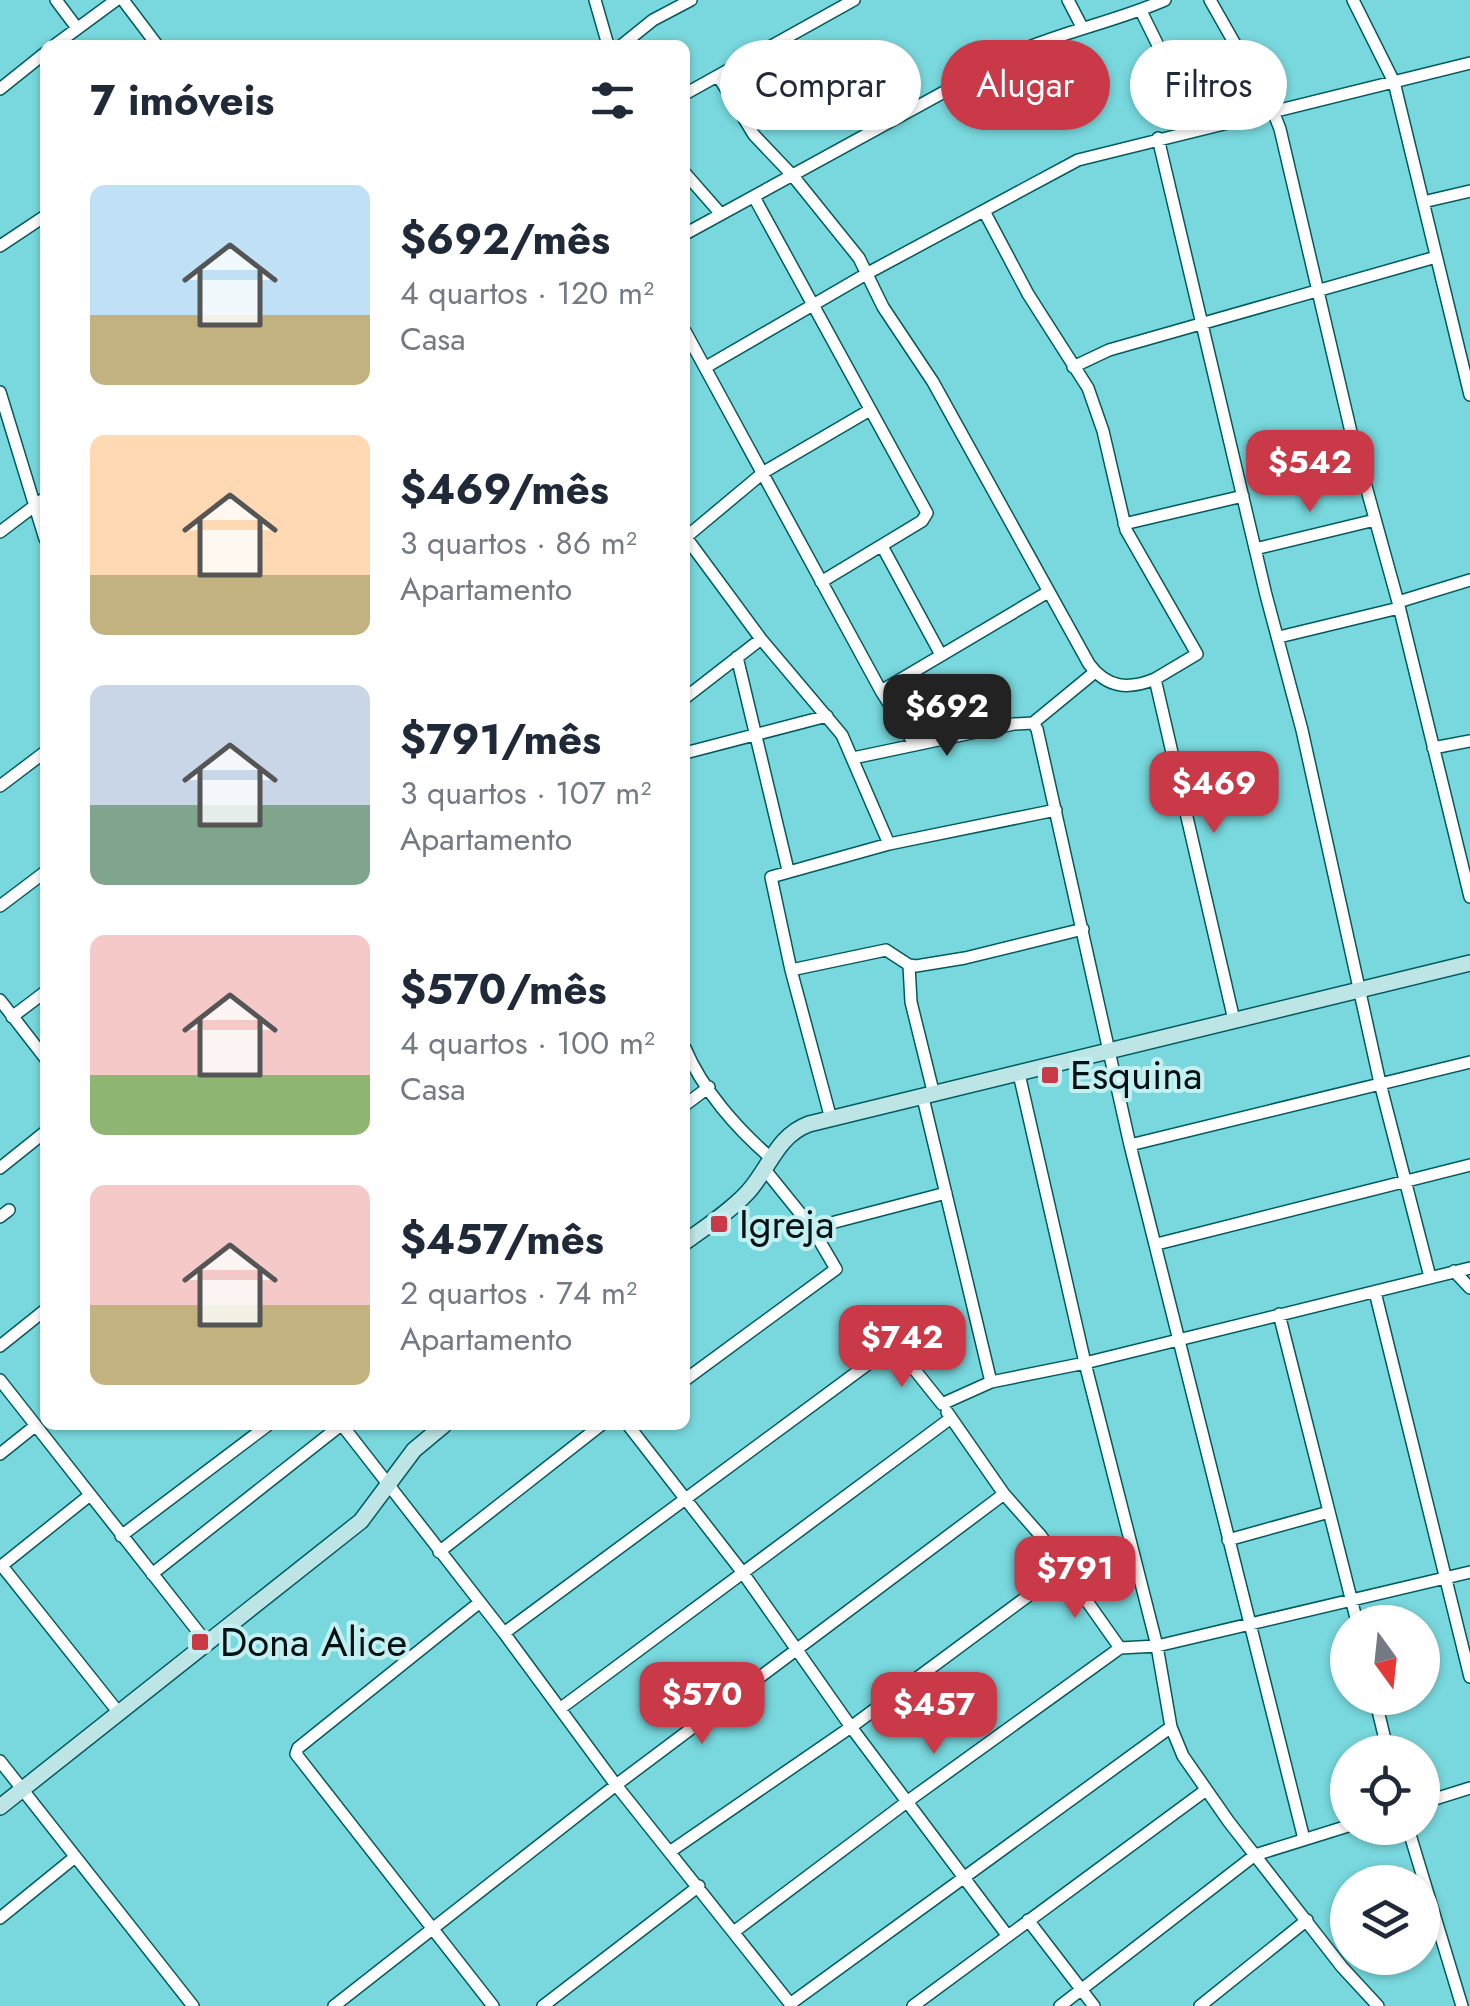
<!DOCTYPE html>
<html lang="pt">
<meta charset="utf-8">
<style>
:root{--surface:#fff;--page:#f6f6f7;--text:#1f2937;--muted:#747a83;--accent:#ca3947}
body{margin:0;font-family:Jost,sans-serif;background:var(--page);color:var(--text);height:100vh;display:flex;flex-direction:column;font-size:38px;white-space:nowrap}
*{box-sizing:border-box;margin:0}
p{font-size:32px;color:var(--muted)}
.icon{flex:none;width:55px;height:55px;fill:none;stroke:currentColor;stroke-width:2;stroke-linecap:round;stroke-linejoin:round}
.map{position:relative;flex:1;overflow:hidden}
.sheet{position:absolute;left:40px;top:40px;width:650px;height:1390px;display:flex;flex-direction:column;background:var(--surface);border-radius:15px;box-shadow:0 2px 8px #0004}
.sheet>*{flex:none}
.banner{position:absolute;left:720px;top:40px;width:600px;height:90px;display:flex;gap:20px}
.needle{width:65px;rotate:165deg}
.tools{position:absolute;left:1330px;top:1605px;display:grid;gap:20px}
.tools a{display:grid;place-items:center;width:110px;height:110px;border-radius:50%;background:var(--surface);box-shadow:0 2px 8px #0004;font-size:50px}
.price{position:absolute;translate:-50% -85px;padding:0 22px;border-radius:20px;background:var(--accent);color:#fff;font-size:32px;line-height:65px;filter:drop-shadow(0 2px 5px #0008)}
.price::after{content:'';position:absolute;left:50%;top:60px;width:30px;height:22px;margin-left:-15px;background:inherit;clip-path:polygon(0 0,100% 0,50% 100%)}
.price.on{background:#222;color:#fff}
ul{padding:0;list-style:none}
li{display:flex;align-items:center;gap:30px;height:250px;padding:0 50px}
li span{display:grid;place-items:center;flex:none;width:280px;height:200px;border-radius:15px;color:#555}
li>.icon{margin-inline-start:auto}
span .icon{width:120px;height:120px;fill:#fffc;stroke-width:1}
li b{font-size:42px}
h2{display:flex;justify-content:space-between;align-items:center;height:120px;padding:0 50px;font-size:42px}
.pill{padding:0 35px;border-radius:45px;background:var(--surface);box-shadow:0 2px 8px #0004;font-size:35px;line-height:90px}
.pill.on{background:var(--accent);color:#fff}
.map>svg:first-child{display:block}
</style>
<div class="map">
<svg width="1470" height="2006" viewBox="0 0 1470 2006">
<rect width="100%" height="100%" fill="#78d8dd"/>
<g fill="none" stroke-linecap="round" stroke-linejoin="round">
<g stroke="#005b5f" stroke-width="14">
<path id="street" d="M56,0L77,28
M123,0L157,45
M595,0L608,45
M1068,0L1082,27
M1210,0L1273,111L1280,129L1351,432L1398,602L1470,897
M1353,0L1394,82L1470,395
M1141,11L1181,92L1209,127
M55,45L116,0
M622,45L653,20L691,0
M718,76L754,135L793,176L859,258L883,307L933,382L1089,664C1107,688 1128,690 1155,679
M0,89L45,53
M1181,92L1186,132
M685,94L854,0
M1158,138L1266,595L1302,730L1380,1083L1430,1277
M685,173L720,213
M754,197L927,513L922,521L821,582
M1423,202L1470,191
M984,211L1028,294L1088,388L1103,431L1126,530L1197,654L1155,679L1234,1020
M685,234L1017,52C1065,31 1117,21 1165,0
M0,246L45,216
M685,331L881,691L915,745
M706,367L868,273L1078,160L1470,63
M1073,367L1109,350L1436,257
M0,392L45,539
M1124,524L1243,496
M0,532L45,498
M685,536L761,639L842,735L889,844
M685,538L764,472L870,410
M882,546L941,655
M1255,549L1375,520
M1398,602L1470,580
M1279,637L1399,608
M737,657L788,870
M881,691L1048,592
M685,698L761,639
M1033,723L1095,672
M1433,748L1470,741
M685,753L827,716
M853,758L1014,724L1033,723L1037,729L1130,1145L1304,1839
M0,786L45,752
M0,906L45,872
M909,965L911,1002L934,1095
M791,970L886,950L909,965L916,966L965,958L1083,929
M0,1000L45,1058
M12,1017L45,992
M685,1048C702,1089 737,1129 771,1158
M1019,1074L1085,1363L1157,1646L1171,1727L1183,1756L1229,1822L1342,1967L1378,2006
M923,1098L991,1382
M685,1105L709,1087
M831,1119L791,970L771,877L889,844L1056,810
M1130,1145L1470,1062
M0,1168L45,1132
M0,1217L9,1210
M812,1228L946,1193
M1157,1244L1470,1165
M1454,1271L1470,1288
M1375,1292L1470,1677
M1279,1314L1357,1622
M0,1346L45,1310
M0,1380L207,1643
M685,1380L836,1269L812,1228L766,1171
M947,1412L1004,1494
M342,1425L504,1633L616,1785L792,2006
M628,1425L743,1573L851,1727L1007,1935
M0,1454L35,1426
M121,1536L268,1425
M1228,1540L1329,1512
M439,1552L601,1425
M2,1566L119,1713
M0,1567L90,1495
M152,1574L341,1425
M480,1602L298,1748L296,1754L493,2006
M504,1633L891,1347L898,1349L942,1404L991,1382L1085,1363L1470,1268
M1375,1698L1388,1752
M561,1708L951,1418
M0,1761L193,2006
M1422,1803L1470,1788
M1408,1828L1462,2006
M671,1851L851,1727L1063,1570
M0,1918L75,1857
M1028,1920L1094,2006
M735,1931L908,1801L1120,1648L1157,1646L1470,1572
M790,2004L1171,1727
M334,2006L616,1785L1004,1494L1041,1536L1120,1648
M543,2006L699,1886
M913,2006L1206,1790
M1060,2006L1255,1855L1348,1826
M1200,2006L1307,1920"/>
</g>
<g stroke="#005b5f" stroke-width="18">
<path id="secondary" d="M685,1242C706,1227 729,1212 747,1193C769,1170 776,1136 809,1124L1470,963
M0,1807L361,1521L414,1450L444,1425"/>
</g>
<use href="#street" stroke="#fff" stroke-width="11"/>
<use href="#secondary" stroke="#bee5e6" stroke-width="15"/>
</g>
<g fill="#ca3947" stroke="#c4f0f2" stroke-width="4">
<rect x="1040" y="1065" width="20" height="20" rx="5"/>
<rect x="709" y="1214" width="20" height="20" rx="5"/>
<rect x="190" y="1632" width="20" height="20" rx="5"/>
</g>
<g text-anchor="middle" stroke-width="8" stroke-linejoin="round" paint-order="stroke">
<g font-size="40" fill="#011214" stroke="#c4f0f2" text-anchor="start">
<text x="1070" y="1089">Esquina</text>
<text x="739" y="1238">Igreja</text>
<text x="220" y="1656">Dona Alice</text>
</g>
</g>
</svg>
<div class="tools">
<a><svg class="needle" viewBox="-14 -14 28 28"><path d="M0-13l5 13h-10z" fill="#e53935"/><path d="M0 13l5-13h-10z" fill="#747a83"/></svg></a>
<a><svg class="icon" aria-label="locate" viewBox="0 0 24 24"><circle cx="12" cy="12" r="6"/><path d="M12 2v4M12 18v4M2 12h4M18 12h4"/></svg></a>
<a><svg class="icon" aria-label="layers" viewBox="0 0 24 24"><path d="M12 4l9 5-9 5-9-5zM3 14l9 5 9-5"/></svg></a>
</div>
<b class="price" style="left:1310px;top:515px">$542</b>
<b class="price on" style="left:947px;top:759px">$692</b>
<b class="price" style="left:1214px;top:836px">$469</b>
<b class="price" style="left:902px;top:1390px">$742</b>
<b class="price" style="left:1075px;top:1621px">$791</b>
<b class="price" style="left:702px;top:1747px">$570</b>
<b class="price" style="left:934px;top:1757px">$457</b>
<div class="banner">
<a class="pill">Comprar</a>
<a class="pill on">Alugar</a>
<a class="pill">Filtros</a>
</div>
<section class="sheet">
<h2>7 imóveis<svg class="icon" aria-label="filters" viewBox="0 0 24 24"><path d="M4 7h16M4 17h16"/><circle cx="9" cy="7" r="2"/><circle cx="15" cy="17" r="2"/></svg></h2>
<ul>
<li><span style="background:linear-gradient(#bfe0f5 65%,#c2b280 0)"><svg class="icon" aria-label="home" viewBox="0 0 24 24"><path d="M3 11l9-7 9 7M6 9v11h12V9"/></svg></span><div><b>$692/mês</b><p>4 quartos · 120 m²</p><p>Casa</p></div></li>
<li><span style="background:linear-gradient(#ffd9b3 70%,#c2b280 0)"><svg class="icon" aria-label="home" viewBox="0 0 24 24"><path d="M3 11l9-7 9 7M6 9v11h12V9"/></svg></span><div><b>$469/mês</b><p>3 quartos · 86 m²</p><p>Apartamento</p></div></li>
<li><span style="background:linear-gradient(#c9d6e8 60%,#7fa58c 0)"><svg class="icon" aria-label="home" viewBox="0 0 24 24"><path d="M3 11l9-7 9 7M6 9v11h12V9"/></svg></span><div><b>$791/mês</b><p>3 quartos · 107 m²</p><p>Apartamento</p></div></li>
<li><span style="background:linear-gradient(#f6c9c9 70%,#8fb573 0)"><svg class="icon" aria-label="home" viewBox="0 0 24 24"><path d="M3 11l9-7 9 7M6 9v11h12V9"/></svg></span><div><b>$570/mês</b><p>4 quartos · 100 m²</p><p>Casa</p></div></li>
<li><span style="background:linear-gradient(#f6c9c9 60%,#c2b280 0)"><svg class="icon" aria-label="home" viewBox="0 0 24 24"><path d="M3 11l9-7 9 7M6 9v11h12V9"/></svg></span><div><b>$457/mês</b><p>2 quartos · 74 m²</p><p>Apartamento</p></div></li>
</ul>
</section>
</div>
